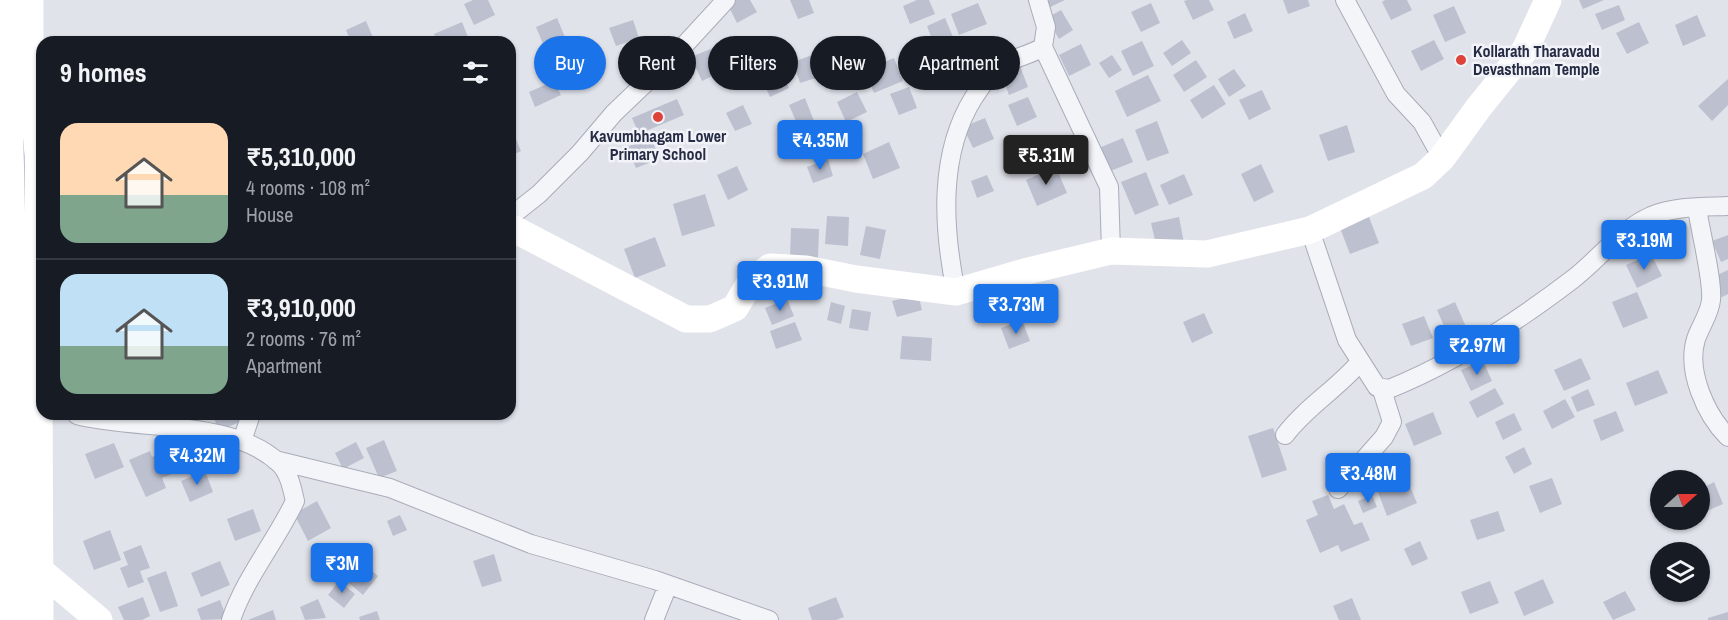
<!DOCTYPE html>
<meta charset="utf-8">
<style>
:root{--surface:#171b24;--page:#20242c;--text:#f1f3f6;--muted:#9ea1a6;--line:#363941;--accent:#1a73e8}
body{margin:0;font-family:"Archivo Narrow",sans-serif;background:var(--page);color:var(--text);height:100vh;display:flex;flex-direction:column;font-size:22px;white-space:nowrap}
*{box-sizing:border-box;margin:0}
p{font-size:20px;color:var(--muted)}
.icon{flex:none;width:33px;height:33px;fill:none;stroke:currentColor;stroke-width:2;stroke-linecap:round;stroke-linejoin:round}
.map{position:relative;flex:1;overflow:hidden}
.side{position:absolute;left:36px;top:36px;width:480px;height:384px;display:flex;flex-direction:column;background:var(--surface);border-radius:18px;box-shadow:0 2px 4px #0004}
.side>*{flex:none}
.hud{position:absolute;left:534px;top:36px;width:570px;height:54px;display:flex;gap:12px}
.needle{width:39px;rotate:69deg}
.fabs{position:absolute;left:1650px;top:470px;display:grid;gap:12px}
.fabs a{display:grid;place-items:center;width:60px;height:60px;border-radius:50%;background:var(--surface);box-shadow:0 2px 4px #0004;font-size:30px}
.price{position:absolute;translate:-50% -51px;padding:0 14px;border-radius:6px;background:var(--accent);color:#fff;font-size:20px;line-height:39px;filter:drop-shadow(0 2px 3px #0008)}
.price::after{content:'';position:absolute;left:50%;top:36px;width:18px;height:14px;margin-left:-9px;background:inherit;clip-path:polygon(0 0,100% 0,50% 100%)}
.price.active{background:#222;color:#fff}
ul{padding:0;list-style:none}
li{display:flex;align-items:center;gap:18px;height:150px;padding:0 24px}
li+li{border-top:2px solid var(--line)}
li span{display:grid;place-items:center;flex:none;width:168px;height:120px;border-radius:18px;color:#555}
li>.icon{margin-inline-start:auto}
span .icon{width:72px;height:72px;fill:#fffc;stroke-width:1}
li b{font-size:26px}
h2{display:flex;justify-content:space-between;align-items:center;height:72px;padding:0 24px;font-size:26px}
.tag{padding:0 21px;border-radius:27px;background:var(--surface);box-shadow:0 2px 4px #0004;font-size:21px;line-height:54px}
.tag.active{background:var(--accent);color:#fff}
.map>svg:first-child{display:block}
</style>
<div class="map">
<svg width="1728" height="620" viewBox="0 0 1728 620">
<rect width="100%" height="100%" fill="#e1e3eb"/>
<path fill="#bdc0cf" d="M473,0H488L495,15L474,25L464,4Z
M732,0H750L757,12L737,23L727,3Z
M790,0H809L814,13L798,19Z
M917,0H929L935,14L910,24L903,6Z
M1044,0H1065L1048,8Z
M1187,0H1209L1214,10L1193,20L1184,1Z
M1283,0H1308L1310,6L1288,14Z
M1385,0H1407L1412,10L1391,20L1382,2Z
M1579,0H1604L1583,9Z
M978,3L987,24L959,35L951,14Z
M1151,3L1160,23L1141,32L1131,12Z
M1619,5L1625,20L1602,30L1595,14Z
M1454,6L1466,33L1445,42L1433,15Z
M1061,10L1073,30L1059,39L1047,18Z
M1245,13L1253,31L1234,39L1227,22Z
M1697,15L1706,36L1683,46L1675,25Z
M557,18L567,42L546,51L536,27Z
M945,18L953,37L934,45L927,26Z
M633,20L639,38L616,46L609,28Z
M366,21L375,42H351L346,30Z
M462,22L470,42H437L434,34Z
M1639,22L1649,43L1627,54L1616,33Z
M1182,40L1191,53L1172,66L1163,53Z
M1434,40L1444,59L1421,71L1411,51Z
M1142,41L1154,66L1133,76L1121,51Z
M1081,44L1091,65L1069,76L1059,55Z
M574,48L583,71L565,78L556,55Z
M713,48L723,71L702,81L691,57Z
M815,54L822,76L800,83L793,62Z
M1112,55L1122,70L1109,78L1099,63Z
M894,58L903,81L874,93L864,70Z
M1196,60L1207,77L1184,92L1173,75Z
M778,65L789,88L770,97L759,73Z
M1020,66L1028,87L1009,95L1001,74Z
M1234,69L1246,86L1229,97L1218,79Z
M1148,75L1161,101L1127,117L1115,91Z
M1728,79V105L1712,121L1698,106Z
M554,81L561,95L535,107L529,92Z
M1214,85L1226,104L1202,119L1190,100Z
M909,87L917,108L899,115L890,94Z
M1262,90L1271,109L1249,120L1239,100Z
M857,92L867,112L846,122L837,102Z
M1028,97L1037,117L1017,126L1008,105Z
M805,98L814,121L799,128L789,105Z
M677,99L684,115L639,134L632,118Z
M743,105L752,124L735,131L726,113Z
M985,118L994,139L973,148L963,127Z
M1157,121L1169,153L1147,161L1135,130Z
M1347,125L1355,152L1328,161L1319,135Z
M513,132L521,151L510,156V134Z
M651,137L659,159L636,168L627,147Z
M1123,138L1133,162L1108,172L1099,148Z
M889,142L900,168L873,179L863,154Z
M828,159L833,176L813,183L807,167Z
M1261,164L1274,192L1254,202L1241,174Z
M737,166L748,190L728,200L717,175Z
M1056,167L1067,193L1037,206L1026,180Z
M1146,172L1159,205L1135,215L1121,182Z
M1184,174L1193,195L1169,205L1160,185Z
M987,175L994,191L977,198L971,181Z
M705,194L715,226L682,236L673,204Z
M827,216L849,217L848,246L825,244Z
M1179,217L1184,243L1157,249L1151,223Z
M1369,217L1379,243L1350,254L1340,228Z
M866,226L886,230L880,259L860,255Z
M791,228L819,229L818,258L790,257Z
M1728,235V259L1721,262L1712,241Z
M655,237L666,266L635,278L624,249Z
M1651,254L1662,276L1637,288L1626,265Z
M1728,270V294L1718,299L1709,279Z
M1017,288L1023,304L1003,311L997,295Z
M1637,292L1648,318L1623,328L1612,302Z
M918,294L922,310L897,317L892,301Z
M787,299L794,316L772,325L765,308Z
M831,302L845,306L841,324L827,320Z
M1455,302L1467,329L1449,337L1437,310Z
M852,309L871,312L868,331L849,328Z
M1204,313L1213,333L1192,343L1183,322Z
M1424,316L1433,338L1411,346L1402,324Z
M1022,320L1030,341L1009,349L1001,328Z
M795,322L802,340L776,349L770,331Z
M902,336L932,338L931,361L900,359Z
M1581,358L1591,379L1564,391L1554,370Z
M1483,361L1492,381L1471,391L1461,370Z
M1658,370L1668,393L1635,406L1626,383Z
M1495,388L1504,404L1477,418L1469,402Z
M1588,389L1595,405L1577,412L1571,397Z
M1565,399L1575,417L1552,429L1543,411Z
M1616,411L1624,431L1601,441L1593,420Z
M1433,412L1442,434L1414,446L1405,424Z
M1514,413L1522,430L1503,440L1495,422Z
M212,414H239L242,421L219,431Z
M1273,428L1287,470L1262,478L1248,436Z
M384,440L397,471L379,478L366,448Z
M356,442L364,458L343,469L335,453Z
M114,443L124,467L95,479L85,454Z
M1524,447L1532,464L1514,474L1505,457Z
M150,451L152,457L163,452L172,474L162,478L166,488L146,497L129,460Z
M205,471L213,492L190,502L181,481Z
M1405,475L1417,503L1387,516L1376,487Z
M1552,478L1562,504L1540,513L1529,486Z
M1714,482L1723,504L1700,514V489Z
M1328,495L1334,509L1344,504L1354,525L1362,522L1370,540L1341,552L1338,545L1320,553L1306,520L1318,515L1312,501Z
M1372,495L1377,507L1363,513L1358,501Z
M317,501L331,528L308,541L294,514Z
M253,509L261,531L235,541L227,519Z
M1498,511L1505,531L1477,540L1470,520Z
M400,515L407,530L393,536L387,521Z
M110,530L121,560L94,570L83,541Z
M1420,541L1428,559L1412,566L1404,549Z
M141,545L150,568L140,571L144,582L128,588L120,568L128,565L123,552Z
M494,554L502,581L482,587L473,561Z
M358,559L378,576L363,595L342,577Z
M220,561L230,585L201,597L191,573Z
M166,571L178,606L160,612L147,578Z
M1543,579L1554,603L1524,616L1514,592Z
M339,581L355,594L344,608L328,595Z
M1490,581L1499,603L1470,614L1461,592Z
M1625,591L1636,610L1613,620L1603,602Z
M143,597L150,616L142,620H124L118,607Z
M836,597L844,617L836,620H812L808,608Z
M1352,598L1361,620H1339L1333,606Z
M318,599L326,618L305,620L300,607Z
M220,600L227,619L201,620L197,609Z
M273,610L276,620H248Z
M377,611L380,620H360L359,617Z
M1728,612V620H1708V618Z"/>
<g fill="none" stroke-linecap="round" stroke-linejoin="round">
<g stroke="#a9acb9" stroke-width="20">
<path id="street" d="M1345,0L1396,94L1422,122L1442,158
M1043,47L1109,187L1111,251
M1697,208C1700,230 1713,280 1711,300C1710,313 1700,327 1696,339C1686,371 1706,415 1728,437
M510,217L539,194L580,153L614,113L679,51L726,0
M1310,230L1347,340L1377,387L1389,389C1454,363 1518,321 1573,279C1599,259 1620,230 1651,216C1675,206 1703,207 1728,206
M956,292C943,228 938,154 974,97C981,87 988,75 997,68C1010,58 1029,56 1043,47L1046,27L1038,0
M77,415C137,431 231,418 279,463C289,472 292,488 295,501C276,541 245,578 231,620
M1285,435C1306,407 1337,389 1360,362
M242,441L251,414
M275,460L390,488L531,544L655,580L769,620
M1338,489L1384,437L1392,422L1382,390
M654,620L668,585"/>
</g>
<g stroke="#878ca4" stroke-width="35">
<path id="highway" d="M4,0L12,379L11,620"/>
</g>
<use href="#street" stroke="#f4f5f9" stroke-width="18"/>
<path stroke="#fff" stroke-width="27" d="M30,0V58L38,155L40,620
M510,227L686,319H710L735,308L751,281L770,267L806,269L856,279L956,292L1028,271L1111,251L1207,254L1310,230L1423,176L1442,158L1479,107L1525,50L1548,0
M42,572L99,620"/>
<use href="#highway" stroke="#fff" stroke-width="33"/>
</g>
<g fill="#de4238" stroke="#f1f3f8" stroke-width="2">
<circle cx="1461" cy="60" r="6"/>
<circle cx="658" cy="117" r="6"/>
</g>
<g text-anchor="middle" stroke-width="5" stroke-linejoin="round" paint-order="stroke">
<g font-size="16" font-weight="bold" fill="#272c45" stroke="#f1f3f8" text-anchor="start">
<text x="1473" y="57">Kollarath Tharavadu<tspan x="1473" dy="18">Devasthnam Temple</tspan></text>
<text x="658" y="142" text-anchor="middle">Kavumbhagam Lower<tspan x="658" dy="18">Primary School</tspan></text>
</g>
</g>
</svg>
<div class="fabs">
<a><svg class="needle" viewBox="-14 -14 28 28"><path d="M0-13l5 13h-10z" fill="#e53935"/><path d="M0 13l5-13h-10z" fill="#9ea1a6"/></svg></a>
<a><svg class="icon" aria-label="layers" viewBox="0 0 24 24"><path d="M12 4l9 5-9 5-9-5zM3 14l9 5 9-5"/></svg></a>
</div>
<b class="price" style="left:820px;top:171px">₹4.35M</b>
<b class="price active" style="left:1046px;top:186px">₹5.31M</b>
<b class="price" style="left:1644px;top:271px">₹3.19M</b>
<b class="price" style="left:780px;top:312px">₹3.91M</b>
<b class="price" style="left:1016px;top:335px">₹3.73M</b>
<b class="price" style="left:1477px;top:376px">₹2.97M</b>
<b class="price" style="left:197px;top:486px">₹4.32M</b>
<b class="price" style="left:1368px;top:504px">₹3.48M</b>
<b class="price" style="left:342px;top:594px">₹3M</b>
<div class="hud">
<a class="tag active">Buy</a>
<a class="tag">Rent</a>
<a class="tag">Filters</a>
<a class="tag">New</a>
<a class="tag">Apartment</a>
</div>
<section class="side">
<h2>9 homes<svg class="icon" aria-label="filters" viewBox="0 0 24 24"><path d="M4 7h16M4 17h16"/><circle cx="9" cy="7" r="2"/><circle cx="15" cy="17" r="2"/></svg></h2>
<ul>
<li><span style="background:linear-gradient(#ffd9b3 60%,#7fa58c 0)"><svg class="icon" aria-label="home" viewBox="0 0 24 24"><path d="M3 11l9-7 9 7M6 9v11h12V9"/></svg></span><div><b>₹5,310,000</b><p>4 rooms · 108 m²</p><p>House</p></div></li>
<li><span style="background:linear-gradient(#bfe0f5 60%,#7fa58c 0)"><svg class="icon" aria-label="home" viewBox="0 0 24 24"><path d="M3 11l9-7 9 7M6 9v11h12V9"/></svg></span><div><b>₹3,910,000</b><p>2 rooms · 76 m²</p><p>Apartment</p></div></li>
</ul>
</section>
</div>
